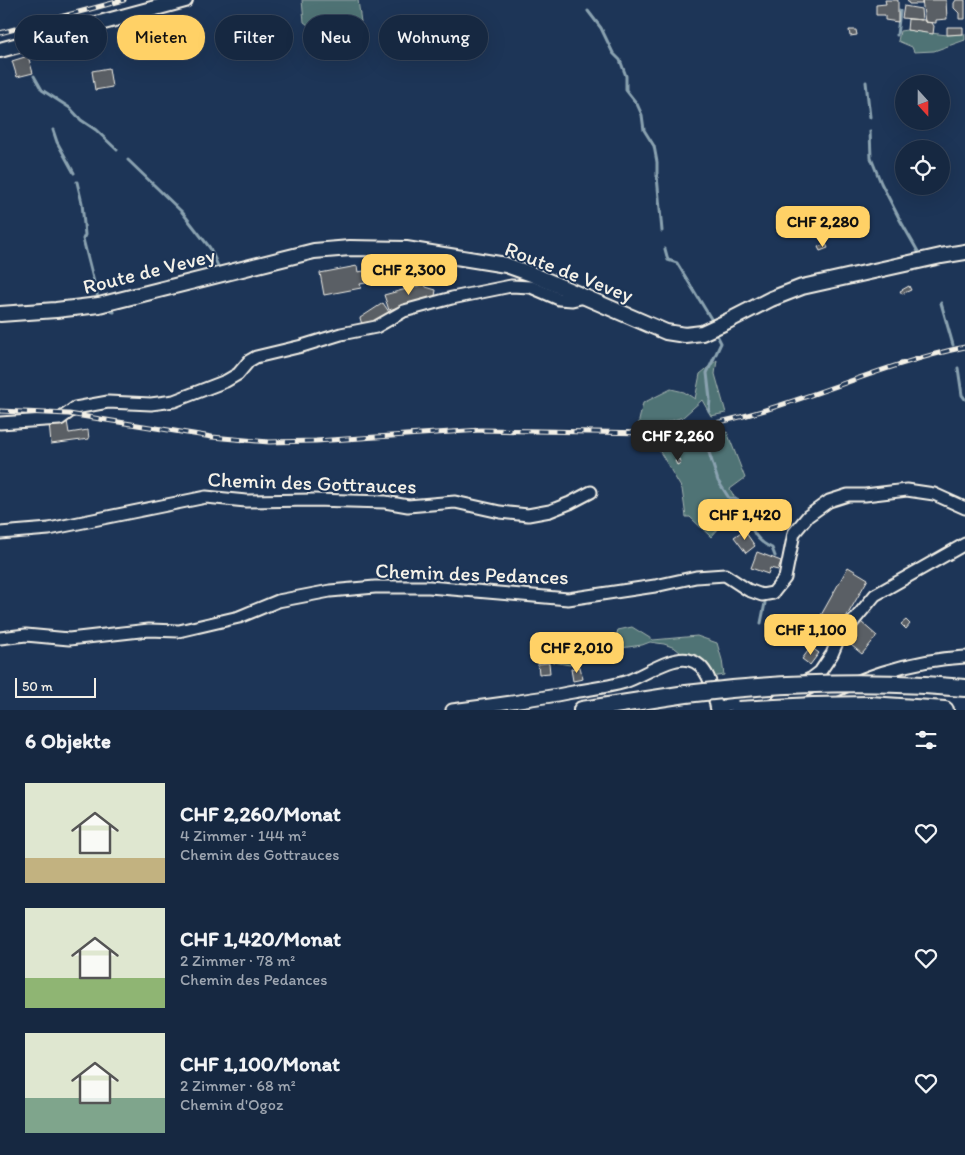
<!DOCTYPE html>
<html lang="de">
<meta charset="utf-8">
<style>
:root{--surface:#162841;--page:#1f3048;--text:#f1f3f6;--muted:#9ea6b1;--line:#35445a;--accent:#ffd166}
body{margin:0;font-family:Itim,sans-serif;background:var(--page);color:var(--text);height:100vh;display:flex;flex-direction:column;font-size:19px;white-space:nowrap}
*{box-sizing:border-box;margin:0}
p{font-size:16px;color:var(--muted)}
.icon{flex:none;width:28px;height:28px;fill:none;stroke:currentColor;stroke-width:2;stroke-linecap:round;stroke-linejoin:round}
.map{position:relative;height:710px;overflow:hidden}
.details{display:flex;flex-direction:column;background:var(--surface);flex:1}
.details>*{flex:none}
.hud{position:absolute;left:15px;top:15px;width:500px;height:45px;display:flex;gap:10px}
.needle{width:32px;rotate:159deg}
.buttons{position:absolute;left:895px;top:75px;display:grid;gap:10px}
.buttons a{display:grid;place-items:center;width:55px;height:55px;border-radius:50%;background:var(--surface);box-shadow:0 5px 20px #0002,0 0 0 1px var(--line);font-size:25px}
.scale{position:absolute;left:15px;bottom:12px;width:81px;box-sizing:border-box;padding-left:5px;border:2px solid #f4f1e8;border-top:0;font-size:14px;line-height:18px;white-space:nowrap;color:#f4f1e8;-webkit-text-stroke:4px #1d3557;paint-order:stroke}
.price{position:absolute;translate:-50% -42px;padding:0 11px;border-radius:10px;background:var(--accent);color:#111;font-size:16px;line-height:32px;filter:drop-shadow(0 1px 2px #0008)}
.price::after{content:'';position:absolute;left:50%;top:30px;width:15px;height:11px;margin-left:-8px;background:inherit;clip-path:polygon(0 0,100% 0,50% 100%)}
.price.current{background:#222;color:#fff}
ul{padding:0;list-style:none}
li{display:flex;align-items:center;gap:15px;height:125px;padding:0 25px}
li span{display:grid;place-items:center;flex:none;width:140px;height:100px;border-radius:0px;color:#555}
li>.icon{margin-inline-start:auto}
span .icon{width:60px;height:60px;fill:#fffc;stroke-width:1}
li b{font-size:21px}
h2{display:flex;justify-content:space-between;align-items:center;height:60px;padding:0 25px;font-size:21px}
.tag{padding:0 18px;border-radius:22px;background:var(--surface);box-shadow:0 5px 20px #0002,0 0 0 1px var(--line);font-size:18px;line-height:45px}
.tag.current{background:var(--accent);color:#111}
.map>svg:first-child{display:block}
</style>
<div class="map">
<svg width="965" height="710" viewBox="0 0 965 710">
<rect width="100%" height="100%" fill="#1d3557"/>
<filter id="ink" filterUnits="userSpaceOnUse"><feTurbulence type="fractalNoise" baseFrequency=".02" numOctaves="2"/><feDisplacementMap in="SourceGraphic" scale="10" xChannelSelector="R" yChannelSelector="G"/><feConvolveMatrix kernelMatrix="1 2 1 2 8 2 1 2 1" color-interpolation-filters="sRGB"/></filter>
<g filter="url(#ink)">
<path fill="#4f7375" stroke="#a2b2ae" d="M302,0H358L361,22L341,27L312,28L304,22Z
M907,30L947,35L965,34V40L934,51L914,52L912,47L898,41L900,31Z
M717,360L715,374L726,413L711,416L702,400L683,417L652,427L638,425L643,403L671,389L684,392L695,399L700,374Z
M727,432L745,478L730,489L739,506L711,537L690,517H686L682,489L656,445L685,438L704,447L712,439Z
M632,627L653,640L697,636L717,643L722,660L724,675L711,677L675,648L664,644L650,642L642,645L621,648L570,665L542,660L613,646L618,630Z"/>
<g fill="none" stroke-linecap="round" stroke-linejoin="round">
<path stroke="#8aa2b0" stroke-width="3" d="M588,11L601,28L613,53L620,60L626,76V90L637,104L642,115L644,130L654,146L657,162V176L662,231
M897,35L900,11
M34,76L42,90L70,108L81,120L96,130L117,150
M866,82L870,117
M53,130L57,142L74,173
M870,131L871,158L881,183L900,220L920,255
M128,160L182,212L210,248L218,266
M77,182L82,203L85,235L83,239L98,298
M665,249L668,260L677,263L713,322
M941,303L953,345
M105,309L114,312
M958,368L962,395L965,399
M709,411L710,399L707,373L721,343L716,333
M706,443L718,481L729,498L737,499C752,517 747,537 772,548L775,556
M761,623L765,603"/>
</g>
<path fill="#5a5f65" stroke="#f4f1e8" d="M885,0H898V22L885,20V15H876V5L886,4Z
M907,0H922V4H909Z
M922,0H946L947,19L936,20V23L925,22Z
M956,0H965V19H959V13L954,8V3Z
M904,6L921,9L922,20L902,18Z
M908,19L925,20V22L932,23L934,26L933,34L907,30Z
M947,27H963V34L947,35Z
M260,30L261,47L242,48L241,44H235L234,32Z
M849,30H856L857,35L850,36Z
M28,56L33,73L17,77L12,61Z
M109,68L112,87L95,90L92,71Z
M826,244L828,248L820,251L818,247Z
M357,266L358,272L364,271L366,283L360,284L361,288L324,295L320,273Z
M411,268L427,271L425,283L409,280Z
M425,284L426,287L436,290L435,296L389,310L384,295Z
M909,286L911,290L902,294L900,291Z
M383,303L389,312L377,322L363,328L360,318Z
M67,421L69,433L88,430L89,439L51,444L49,423Z
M679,459L681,463L677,465L675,461Z
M744,530L755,546L746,553L734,537Z
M757,552L781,561L778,570L770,568L768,574L751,568Z
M848,567L868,579L840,628L820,617Z
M906,620L910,624L906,629L901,624Z
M861,622L877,636L862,654L846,641Z
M811,647L819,653L810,665L802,659Z
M549,663L550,673L539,674L538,664Z
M580,667L583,679L573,681L571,669Z"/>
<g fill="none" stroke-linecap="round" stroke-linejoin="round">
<g stroke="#f4f1e8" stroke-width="15">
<path id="minor" d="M0,423L60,419L75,408L108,402L151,404L174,401L226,381L238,374L249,361L256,357L302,346L341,334L376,327L404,311L452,298L511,286L531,287L559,299L572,300L585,297
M0,533L49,529L206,497L246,501L314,500L385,502L408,506L455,502L500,512L528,515L550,511L570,503L591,492
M0,638L26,635L69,639L149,630L179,631L239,617L278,601L330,591L375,587H429L568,599L655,586L696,577L725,575L748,590L762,595L773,593L785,578L794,533L808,516L829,501L848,495H865L907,490L934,494L965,508
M803,682L812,678L820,672L832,654L838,640L875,595L965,544
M806,704C859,679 905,660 965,657
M452,710C492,705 532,700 573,692C590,689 608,687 625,682C641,677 672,655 689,660C710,665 713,692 717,710
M719,710L731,702L769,692"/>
</g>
<g stroke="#f4f1e8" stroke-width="18">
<path id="major" d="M0,50L185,0
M0,314L56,310L99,305L314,251L350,248L406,249L506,265L534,275L666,332L685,335L702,333L726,322L771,299L802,287L941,256L965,252"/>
</g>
<g stroke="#f4f1e8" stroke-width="20">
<path id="highway" d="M925,685L965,688
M870,705L945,710
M582,710L686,694"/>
</g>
<use href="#minor" stroke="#1d3557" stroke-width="11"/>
<use href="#major" stroke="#1d3557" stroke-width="14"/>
<use href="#highway" stroke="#1d3557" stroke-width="16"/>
<g stroke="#f4f1e8" stroke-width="5">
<path id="rail" d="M0,33L124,0
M0,411L69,414L212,437L269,442L316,441L481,430L649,433
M682,429C781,415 868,367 965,347"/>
</g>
<use href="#rail" stroke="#1d3557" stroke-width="3" stroke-dasharray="9" stroke-linecap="butt"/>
<g stroke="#f4f1e8" stroke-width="20" stroke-linecap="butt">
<path id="highway-bridge" d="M686,694C766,684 845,681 925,685
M738,710L813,706L870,705"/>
</g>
<use href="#highway-bridge" stroke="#1d3557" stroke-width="16"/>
</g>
</g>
<g text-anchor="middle" stroke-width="4" stroke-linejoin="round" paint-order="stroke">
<g font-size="21" fill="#f4f1e8" stroke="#1d3557">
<text transform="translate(149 271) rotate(-14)" y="7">Route de Vevey</text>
<text transform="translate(569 272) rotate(21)" y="7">Route de Vevey</text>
<text transform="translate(312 483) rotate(2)" y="7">Chemin des Gottrauces</text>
<text transform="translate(472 574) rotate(2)" y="7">Chemin des Pedances</text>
</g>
</g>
</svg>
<div class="buttons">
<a><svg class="needle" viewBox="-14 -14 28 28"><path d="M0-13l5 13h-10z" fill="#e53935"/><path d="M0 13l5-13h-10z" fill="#9ea6b1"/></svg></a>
<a><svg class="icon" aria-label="locate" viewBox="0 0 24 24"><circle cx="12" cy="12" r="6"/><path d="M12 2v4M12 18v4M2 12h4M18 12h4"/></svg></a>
</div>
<div class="scale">50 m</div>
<b class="price" style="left:823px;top:248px">CHF 2,280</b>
<b class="price" style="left:409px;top:296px">CHF 2,300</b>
<b class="price current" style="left:678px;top:462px">CHF 2,260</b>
<b class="price" style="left:745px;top:541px">CHF 1,420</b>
<b class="price" style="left:811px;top:656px">CHF 1,100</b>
<b class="price" style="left:577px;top:674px">CHF 2,010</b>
<div class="hud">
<a class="tag">Kaufen</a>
<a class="tag current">Mieten</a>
<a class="tag">Filter</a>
<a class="tag">Neu</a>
<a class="tag">Wohnung</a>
</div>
</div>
<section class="details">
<h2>6 Objekte<svg class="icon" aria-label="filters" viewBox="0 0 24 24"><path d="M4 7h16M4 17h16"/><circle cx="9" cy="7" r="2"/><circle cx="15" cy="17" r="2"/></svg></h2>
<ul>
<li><span style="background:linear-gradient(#dfe7d0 75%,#c2b280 0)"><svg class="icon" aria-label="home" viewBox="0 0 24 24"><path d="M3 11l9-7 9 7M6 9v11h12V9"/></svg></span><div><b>CHF 2,260/Monat</b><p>4 Zimmer · 144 m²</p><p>Chemin des Gottrauces</p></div><svg class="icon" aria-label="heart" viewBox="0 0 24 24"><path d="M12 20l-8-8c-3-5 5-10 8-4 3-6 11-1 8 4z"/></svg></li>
<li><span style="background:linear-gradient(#dfe7d0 70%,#8fb573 0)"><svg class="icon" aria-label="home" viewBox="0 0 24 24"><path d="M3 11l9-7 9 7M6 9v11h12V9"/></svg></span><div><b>CHF 1,420/Monat</b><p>2 Zimmer · 78 m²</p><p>Chemin des Pedances</p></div><svg class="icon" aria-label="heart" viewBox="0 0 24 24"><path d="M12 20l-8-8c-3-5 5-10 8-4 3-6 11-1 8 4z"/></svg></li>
<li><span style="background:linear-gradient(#dfe7d0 65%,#7fa58c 0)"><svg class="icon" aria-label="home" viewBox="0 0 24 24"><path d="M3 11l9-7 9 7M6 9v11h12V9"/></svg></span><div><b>CHF 1,100/Monat</b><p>2 Zimmer · 68 m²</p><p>Chemin d'Ogoz</p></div><svg class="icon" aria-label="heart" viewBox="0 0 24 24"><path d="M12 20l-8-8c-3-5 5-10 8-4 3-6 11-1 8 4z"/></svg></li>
</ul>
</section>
